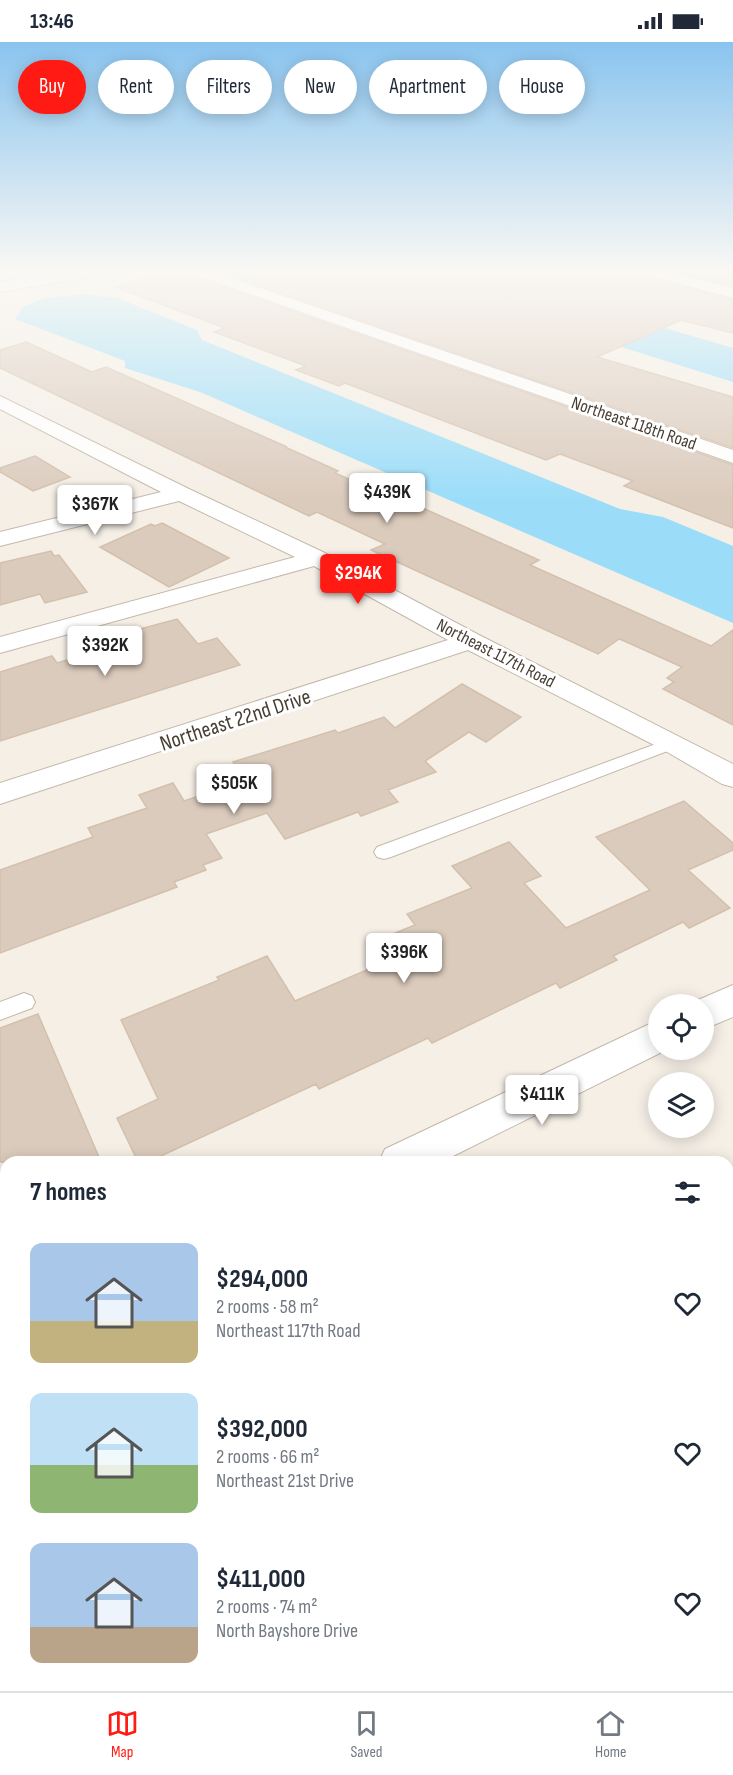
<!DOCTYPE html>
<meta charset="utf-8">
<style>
:root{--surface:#fff;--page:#f6f6f7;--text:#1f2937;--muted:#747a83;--line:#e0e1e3;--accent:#ff1b13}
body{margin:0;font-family:"Sofia Sans Condensed",sans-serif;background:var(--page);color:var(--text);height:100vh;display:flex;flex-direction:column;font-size:22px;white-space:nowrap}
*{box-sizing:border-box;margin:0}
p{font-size:20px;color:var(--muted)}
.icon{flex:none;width:33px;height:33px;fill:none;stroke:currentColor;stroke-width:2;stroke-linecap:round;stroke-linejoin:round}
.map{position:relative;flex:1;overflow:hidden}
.sheet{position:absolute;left:0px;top:1114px;width:734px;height:536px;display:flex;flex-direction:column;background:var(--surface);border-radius:18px 18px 0 0;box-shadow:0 3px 15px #0003}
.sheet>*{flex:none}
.guide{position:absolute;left:18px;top:18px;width:698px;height:54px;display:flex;gap:12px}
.controls{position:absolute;left:648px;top:952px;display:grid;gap:12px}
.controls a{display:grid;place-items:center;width:66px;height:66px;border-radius:50%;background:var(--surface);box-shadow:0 3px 15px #0003;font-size:30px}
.price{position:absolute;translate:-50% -51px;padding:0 14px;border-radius:6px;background:#fff;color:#222;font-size:20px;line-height:39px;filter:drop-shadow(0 2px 3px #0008)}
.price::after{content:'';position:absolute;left:50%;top:36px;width:18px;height:14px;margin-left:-9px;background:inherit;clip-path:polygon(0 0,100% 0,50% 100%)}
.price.selected{background:var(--accent);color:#fff}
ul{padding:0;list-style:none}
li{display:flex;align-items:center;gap:18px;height:150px;padding:0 30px}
li span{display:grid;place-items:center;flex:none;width:168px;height:120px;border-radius:12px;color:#555}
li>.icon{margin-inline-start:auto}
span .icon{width:72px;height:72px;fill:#fffc;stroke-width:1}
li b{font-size:26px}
h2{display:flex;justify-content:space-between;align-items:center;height:72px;padding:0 30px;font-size:26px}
.tag{padding:0 21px;border-radius:27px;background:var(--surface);box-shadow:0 3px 15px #0003;font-size:21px;line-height:54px}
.tag.selected{background:var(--accent);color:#fff}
.status{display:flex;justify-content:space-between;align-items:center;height:42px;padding:0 30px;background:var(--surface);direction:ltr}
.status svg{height:16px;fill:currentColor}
.tabs{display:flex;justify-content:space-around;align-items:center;height:84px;border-top:2px solid var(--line);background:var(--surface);font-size:16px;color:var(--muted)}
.tabs a{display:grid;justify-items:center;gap:3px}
.tabs .selected{color:var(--accent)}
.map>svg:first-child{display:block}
</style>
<div class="status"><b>13:46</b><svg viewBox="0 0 49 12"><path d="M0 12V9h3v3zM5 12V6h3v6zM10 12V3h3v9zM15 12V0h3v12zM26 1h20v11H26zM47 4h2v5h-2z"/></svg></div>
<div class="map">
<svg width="733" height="1649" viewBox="0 0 733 1649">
<rect width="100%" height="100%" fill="#f5efe6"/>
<path fill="#9bddf9" d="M353,228H467L733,306V340L500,267Z
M85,252L117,256L197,288L202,298L620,467L663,475L733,504V581L200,350L125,326V319L15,277L24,264L45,256Z
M733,1563V1649H585L594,1644H728V1566Z"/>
<path fill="#dbcbbd" stroke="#d3c0ac" stroke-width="1.5" d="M175,228H186L189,233L733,423V486L624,444L633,439L560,412L546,418L345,341L339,344L296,328L306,324L214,290L225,286L115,245Z
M214,228H635L638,233L733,258V291L681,278L597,315L733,355V406Z
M668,228H733V244Z
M26,300L92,330L106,325L287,405H285L338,429L335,431L413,465L416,463L539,518L530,523L711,604L733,588V683L663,647L674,640L667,636L682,625L622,598L619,597L598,612L371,508L385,502L317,470L309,474L0,326V308Z
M35,414L70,435L33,449L0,430V426Z
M162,481L229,516L169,545L100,505L151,482L155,484Z
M51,509L54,514L59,513L87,550L45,561L40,552L0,563V521Z
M177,577L198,602L217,596L240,623L0,699V630L52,614L57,621L123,601L118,593Z
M462,642L521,675L486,700L469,690L425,719L436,730L388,748L398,760L361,774L358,770L285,797L267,771L206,792L222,816L203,823L206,828L174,840L177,845L0,911V828L93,795L88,786L147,766L139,753L173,741L184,759L246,738L233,720L335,688L338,691L384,675L395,686Z
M684,759L733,801V808L688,828L730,866L689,886L683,880L613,914L617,918L560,946L556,941L432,1001L428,996L319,1047L316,1042L148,1120H138L117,1076L158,1057L121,978L219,938L217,935L267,914L295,959L376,924L368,912L373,910L368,902L415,883L407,872L472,846L452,824L509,800L541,834L524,841L566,886L650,848L596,795Z
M38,972L101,1120H0V986Z"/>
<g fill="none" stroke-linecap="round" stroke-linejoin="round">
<g stroke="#c4b8aa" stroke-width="2">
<path id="service" d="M672,696L678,697L681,701L678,705L391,815L384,817L377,815L374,810L377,805Z
M24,951L32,954L35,960L32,966L0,978V960Z"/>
</g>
<g stroke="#c4b8aa" stroke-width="2">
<path id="minor" d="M82,228H114L107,232L0,250V240Z
M188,228H208L733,408V421L190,231Z
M637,228H660L733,246V256L639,231Z
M0,354L189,447L325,511L479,593L733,722V745L722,742L662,707L468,608L0,762V741L448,598L314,524L0,611V595L295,515L179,459L0,504V490L161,450L0,367Z
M733,943V975L704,987V963H690L691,961Z
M658,978V1008H666L441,1120H379L385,1107Z
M0,1283H6V1331H0Z"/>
</g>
<use href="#service" fill="#fff" fill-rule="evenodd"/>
<use href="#minor" fill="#fff" fill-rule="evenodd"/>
</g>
<linearGradient id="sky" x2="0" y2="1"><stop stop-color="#89c4ef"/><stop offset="0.5" stop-color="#faf8f4"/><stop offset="1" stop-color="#faf8f4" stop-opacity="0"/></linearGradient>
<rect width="733" height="458" fill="url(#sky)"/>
<g text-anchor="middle" stroke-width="6" stroke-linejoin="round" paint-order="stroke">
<g font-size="18" fill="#483e34" stroke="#fff">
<text transform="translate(634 381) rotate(19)" y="6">Northeast 118th Road</text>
<text transform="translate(496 611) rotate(27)" y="6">Northeast 117th Road</text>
</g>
<g font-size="22" fill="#483e34" stroke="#fff">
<text transform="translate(235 677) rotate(-18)" y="8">Northeast 22nd Drive</text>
</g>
</g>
</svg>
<div class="controls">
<a><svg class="icon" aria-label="locate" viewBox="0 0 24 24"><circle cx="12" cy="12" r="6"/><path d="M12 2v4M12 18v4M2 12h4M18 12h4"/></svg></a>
<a><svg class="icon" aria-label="layers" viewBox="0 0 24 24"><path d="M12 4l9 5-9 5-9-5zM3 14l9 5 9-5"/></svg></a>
</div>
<b class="price" style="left:387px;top:482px">$439K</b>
<b class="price" style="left:95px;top:494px">$367K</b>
<b class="price selected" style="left:358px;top:563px">$294K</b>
<b class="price" style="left:105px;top:635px">$392K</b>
<b class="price" style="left:234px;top:773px">$505K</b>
<b class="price" style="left:404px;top:942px">$396K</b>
<b class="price" style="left:542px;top:1084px">$411K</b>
<div class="guide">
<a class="tag selected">Buy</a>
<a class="tag">Rent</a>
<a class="tag">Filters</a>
<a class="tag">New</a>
<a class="tag">Apartment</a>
<a class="tag">House</a>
</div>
<section class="sheet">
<h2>7 homes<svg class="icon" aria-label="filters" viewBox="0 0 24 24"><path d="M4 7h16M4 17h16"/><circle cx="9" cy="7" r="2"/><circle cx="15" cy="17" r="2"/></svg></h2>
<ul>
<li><span style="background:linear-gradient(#a9c7e8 65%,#c2b280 0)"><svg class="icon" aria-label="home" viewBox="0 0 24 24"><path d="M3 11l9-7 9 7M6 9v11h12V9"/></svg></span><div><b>$294,000</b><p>2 rooms · 58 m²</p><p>Northeast 117th Road</p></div><svg class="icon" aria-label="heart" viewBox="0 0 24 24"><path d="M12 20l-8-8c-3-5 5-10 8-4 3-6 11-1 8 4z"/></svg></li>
<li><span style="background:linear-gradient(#bfe0f5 60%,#8fb573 0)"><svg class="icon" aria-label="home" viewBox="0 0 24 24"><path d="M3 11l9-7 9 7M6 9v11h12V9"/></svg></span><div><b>$392,000</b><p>2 rooms · 66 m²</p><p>Northeast 21st Drive</p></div><svg class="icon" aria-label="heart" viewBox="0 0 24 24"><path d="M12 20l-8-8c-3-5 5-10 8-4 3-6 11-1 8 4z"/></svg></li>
<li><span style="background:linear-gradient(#a9c7e8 70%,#b9a48a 0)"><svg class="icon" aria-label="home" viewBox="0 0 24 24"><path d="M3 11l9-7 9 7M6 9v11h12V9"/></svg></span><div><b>$411,000</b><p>2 rooms · 74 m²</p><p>North Bayshore Drive</p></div><svg class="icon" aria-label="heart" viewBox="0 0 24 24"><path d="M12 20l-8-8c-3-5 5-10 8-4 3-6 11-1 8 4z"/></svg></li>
</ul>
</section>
</div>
<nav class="tabs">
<a class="selected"><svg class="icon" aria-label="map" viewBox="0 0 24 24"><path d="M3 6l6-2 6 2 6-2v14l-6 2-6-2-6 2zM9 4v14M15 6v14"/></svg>Map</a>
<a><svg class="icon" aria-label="saved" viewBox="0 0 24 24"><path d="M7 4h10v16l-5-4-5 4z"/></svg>Saved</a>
<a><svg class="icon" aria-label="home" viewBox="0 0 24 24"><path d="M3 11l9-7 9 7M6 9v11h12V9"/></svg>Home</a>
</nav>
